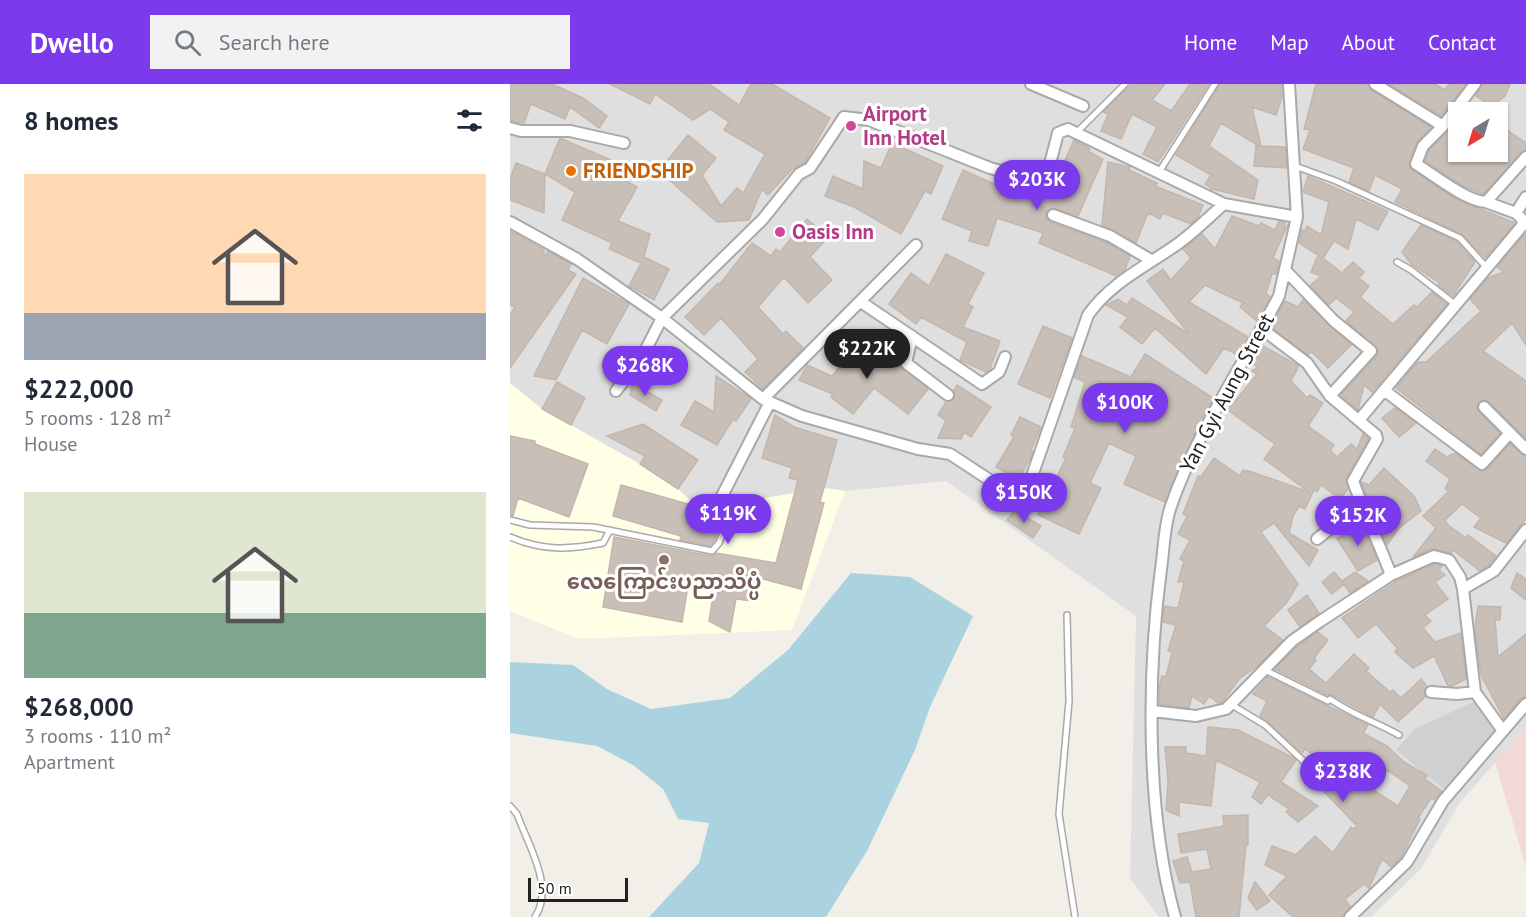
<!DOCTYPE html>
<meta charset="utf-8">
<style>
:root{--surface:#fff;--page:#f2f2f3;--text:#1f2937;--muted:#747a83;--accent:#7c3aed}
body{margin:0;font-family:"PT Sans","Noto Sans Myanmar",sans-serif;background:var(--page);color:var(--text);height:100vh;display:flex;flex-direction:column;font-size:22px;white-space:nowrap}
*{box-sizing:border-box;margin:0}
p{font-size:20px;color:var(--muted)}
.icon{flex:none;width:33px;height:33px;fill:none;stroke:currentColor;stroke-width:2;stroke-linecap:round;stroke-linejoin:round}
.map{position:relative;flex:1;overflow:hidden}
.side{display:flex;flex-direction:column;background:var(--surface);width:510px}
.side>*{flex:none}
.needle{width:39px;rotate:218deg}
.buttons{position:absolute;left:938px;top:18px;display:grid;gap:12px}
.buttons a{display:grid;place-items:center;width:60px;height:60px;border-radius:0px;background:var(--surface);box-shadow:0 2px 4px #0004;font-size:30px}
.scale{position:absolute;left:18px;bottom:15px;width:100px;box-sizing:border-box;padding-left:6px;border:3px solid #222;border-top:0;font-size:16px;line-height:21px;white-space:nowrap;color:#222;-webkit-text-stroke:4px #fff;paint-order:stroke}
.price{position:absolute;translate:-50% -51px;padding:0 14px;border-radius:21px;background:var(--accent);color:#fff;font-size:20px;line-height:39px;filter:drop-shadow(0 2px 3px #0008)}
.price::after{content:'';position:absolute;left:50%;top:36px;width:18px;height:14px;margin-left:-9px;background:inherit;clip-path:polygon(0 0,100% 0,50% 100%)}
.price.active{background:#222;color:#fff}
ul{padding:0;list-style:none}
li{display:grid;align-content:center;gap:12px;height:318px;padding:0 24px}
li span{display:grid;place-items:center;height:186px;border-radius:0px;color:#555}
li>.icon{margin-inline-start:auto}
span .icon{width:108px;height:108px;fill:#fffc;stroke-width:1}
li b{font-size:26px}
h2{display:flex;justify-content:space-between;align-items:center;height:72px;padding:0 24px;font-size:26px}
header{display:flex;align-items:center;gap:36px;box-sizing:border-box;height:84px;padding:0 30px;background:var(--accent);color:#fff}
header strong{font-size:28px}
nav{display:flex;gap:33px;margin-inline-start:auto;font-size:21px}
.search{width:420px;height:54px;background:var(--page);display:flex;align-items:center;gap:15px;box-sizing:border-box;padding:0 21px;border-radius:0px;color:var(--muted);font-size:22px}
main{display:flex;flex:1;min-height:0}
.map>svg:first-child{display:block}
</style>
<header>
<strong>Dwello</strong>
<div class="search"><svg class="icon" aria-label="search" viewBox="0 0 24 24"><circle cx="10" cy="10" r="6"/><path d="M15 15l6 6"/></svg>Search here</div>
<nav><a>Home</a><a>Map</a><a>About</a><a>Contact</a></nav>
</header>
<main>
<section class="side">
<h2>8 homes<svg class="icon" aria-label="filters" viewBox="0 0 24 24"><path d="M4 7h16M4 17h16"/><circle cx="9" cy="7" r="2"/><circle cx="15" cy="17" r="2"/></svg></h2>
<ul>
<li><span style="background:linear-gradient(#ffd9b3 75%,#9aa5b1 0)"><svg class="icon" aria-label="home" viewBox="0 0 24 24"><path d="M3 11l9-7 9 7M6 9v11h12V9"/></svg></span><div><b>$222,000</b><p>5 rooms · 128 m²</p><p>House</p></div></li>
<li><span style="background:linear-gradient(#dfe7d0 65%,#7fa58c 0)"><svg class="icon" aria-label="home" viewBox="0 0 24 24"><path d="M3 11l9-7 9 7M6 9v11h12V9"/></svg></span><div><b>$268,000</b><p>3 rooms · 110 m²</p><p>Apartment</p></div></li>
</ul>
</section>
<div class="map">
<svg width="1016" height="833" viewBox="0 0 1016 833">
<rect width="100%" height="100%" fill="#f2efe9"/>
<path fill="#e0dfdf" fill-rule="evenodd" d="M0,0H1016V643L949,720L910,786L861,833H649L620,794L626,532L436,397L335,407L314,404L190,425L130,380L32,325L0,299ZM948,28H987V68H948Z"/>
<path fill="#f2dad9" d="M1016,643V783L985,678Z"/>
<path fill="#ffffe5" d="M0,299L32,325L130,380L168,405L190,425L314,404L335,407L282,546L69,555L0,527Z"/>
<path fill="#d0d0d0" d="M966,617L986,649L934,705L886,666L906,644Z"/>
<path fill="#aad3df" d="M341,489L400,493L463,532L420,623L405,666L357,767L316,833H139L189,779L199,739L168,735L153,705L123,681L87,662L0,649V578L63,581L97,605L141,625L220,614L278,566Z"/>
<path fill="#c7bfb8" stroke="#c4b6ab" stroke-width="1.5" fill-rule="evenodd" d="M0,0H42L73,14L97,32L89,44L60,23L55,35L21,20L14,39L7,38L0,36Z
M100,0H199L229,21L241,0H262L320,34L295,78L282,85L258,111L252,105L239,136L207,138L149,87L178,51L206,74L192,91L211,122L227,104L233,109L255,70L214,46L219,38L200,25L183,36L145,10L140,20Z
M622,0H655L642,16L661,27L680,0H699L648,78L633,70L647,43L622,30L611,55L591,47L598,30L593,28Z
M710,0H772V13L766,31L742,23L751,62L775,63L777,84L744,82L746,61L749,62L711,39L699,62L748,96L744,115L702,105L695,100L701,91L666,71Z
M806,0H858L861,6L921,43L906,59L899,78L900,84L946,115L1005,139L975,174L952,150L885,118L892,105L865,91L859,107L839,98L844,84L793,65L800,46L794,45Z
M879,0H925L935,6L939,0H956L931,32Z
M972,0H1000L995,12L982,22L966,12Z
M946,38L948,39V68H987V55L994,44L1016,59L1015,66L973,110L953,102L915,77L919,66Z
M50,54L101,76L96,86L127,103L108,137L140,150L134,173L159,185L144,216L119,202L131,179L99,165L102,159L52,136L65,108L35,90Z
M564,56L580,65L579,68L593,75L568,132L542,124L536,128V133L540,138L597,159L620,172L615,186L606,192L529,159L533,149L487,134L478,162L459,157L462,147L432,135L453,86L504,109L507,101L545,114L558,84L552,83Z
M382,59L433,82L421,110L415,107L391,150L344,123L315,112L323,92L353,105L354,77L371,84Z
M598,78L620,83L619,86L647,99L645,102L693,121L688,133L681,140L653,129L650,135L638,129L626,159L592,141Z
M6,79L35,90L34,129L0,116V95Z
M798,92L878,127L868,146L846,135L838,165L824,157L813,174L832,189L843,178L854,188L849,194L859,202L850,213L883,240L904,221L907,223L922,208L937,220L862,308L854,301L848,326L831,311L867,272L868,265L836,237L844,228L826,214L819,221L800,202L811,192L801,188L808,171L789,159L792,146L795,147L797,142L811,151L819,118L793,108Z
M722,132L749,142L751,139L765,146L769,137L775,138L774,148L778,140L763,174L769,177L766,190H762L756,209L760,213L747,237L730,223L733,219L695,201L679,218L738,253L728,271L714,264L696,290L645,244L632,260L610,243L618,233L596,221L608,215L617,221L622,214L679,250L637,197L653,185L661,196L681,174L673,165L692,150L705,165Z
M297,135L318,153L300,173L322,196L298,219L274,193L248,223L273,250L276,247L293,264L253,305L235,288L248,275L211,234L194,251L175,233L208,199L209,201L242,159L261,172L266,165L270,168Z
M911,141L947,158L965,178L943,212L928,201L930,199L901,180L892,168Z
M0,147L34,166V174L38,167L61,180L58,186L66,190L0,284V231L5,223L0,221Z
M1016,149V261L1002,239L973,267L1016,297V354L979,318L972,316L967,321V325L990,349L971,370L886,304L908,278H916L971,227L960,215L978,194L994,188L987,183Z
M436,170L474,189L458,220L463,223L453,243L490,257L480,285L476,288L450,276L457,258L411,233L406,240L379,220L401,189L419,202Z
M73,194L119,220L97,260L72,246L46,296L24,292Z
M793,216L841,261L818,284L801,267L798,271L761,243L775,217L788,223Z
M533,242L562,254L540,314L508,300Z
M353,254L418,305L398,330L364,304L343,330L321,313L323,310L289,296L297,281L322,292Z
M751,261L789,282L781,297L797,314L800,311L813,319L798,342L824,361L820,366L827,373L841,360L847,365L853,350L859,355L836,393L838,405L830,415L811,401L807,408L804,406L795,425L789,422L783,432L779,449L808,466L799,482L764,439L751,448L788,500L777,518L754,542L773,556L748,582L730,594L712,618L708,619L699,612L694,620L682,612L679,624L649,620L650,599L652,592L656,593L662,568L658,567L666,541L653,538L654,522L668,524L674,498H668L674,477L670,475L680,456L668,450L677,432L673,430L688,392L691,393L704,374L730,392L733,386L742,388L799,408L754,375L765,360L718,326L747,290L742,287L748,283L741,279Z
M635,270L703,314L692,334L684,342L687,344L655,418L614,400L626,372L599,359L580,399L591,404L569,450L528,431L556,374L553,373L565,344L561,343L575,298L564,293L572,272L621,293Z
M206,292L241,315L226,337L223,335L207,361L171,341L185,317L204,328Z
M47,298L75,314L61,341L32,325Z
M122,299L152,316L146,327L120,311Z
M447,301L481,323L461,353L454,348L451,355L428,354L436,336L428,331L436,318L444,315V306Z
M885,324L906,339L889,353L872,334Z
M265,331L284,343L327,356L310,418L314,419L291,505L246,493L242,517L226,515L220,548L199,537L205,500L179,496L172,538L93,523L104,453L201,472L206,469L266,479L288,396L279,394L282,384L252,374Z
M510,333L531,343L521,366L523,367L520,375L508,395L486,383L504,353L501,351Z
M133,340L188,376L168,405L130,380L135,372L97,352Z
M0,352L25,357V360L78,380L59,433L8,414L3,432L0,431Z
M1000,360L1016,372V435L996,459L964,443L971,434L952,420L935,436L938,441L956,454L958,451L986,472L979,481L970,487L943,466L941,469L922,465L903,473L926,444L913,432L939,407L935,405L940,395L916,377L925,365L937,373L945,369L971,387L978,385Z
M874,384L904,412L911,427L889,444L877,461L871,447L882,435L870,419L861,424L851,398L859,401Z
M111,401L213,430L205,456L200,462L170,456L171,452L103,432Z
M505,426L531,442L523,454L497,436Z
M851,439L867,476L848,487L827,455Z
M925,480L932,482L929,486L935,491L925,498L938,515L915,531L921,537L913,544L925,558L951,549L956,595L942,602H938L924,572L903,584L885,568L887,564L866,540L848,554L832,534L885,498Z
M824,488L832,497L845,488L858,497L840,509L834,500L822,510L812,498Z
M1007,489L1016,495V516L1001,504Z
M797,511L809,529L790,543L778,526Z
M968,522L991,523L990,536H985L988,573L1016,550V613L1010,615L994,635L971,591L965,544Z
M808,548L818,556L804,574L806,576L799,585L816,599L844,570L859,584L856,587L880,608L883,606L891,614L911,595L917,602L914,607L915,613L888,638L870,620L863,633L822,611H817L765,585L787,563Z
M758,593L858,641L853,649L877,662L894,678L917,691L915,695L932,707L925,716L921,714L908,734L910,735L891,773L881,783L872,775L859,804L854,800L835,815L840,822L833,833H783L759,811L777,792L755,781L762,762L786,771L805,752L823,769L841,743L844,745L847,742L800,693L815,679L795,665L792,669L750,632L757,617L743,610ZM877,686L900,702L888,722L864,706Z
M698,643L728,646L782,673L786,676L771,698L808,722L788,738L776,728L779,725L758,711L751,720L742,713L750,698L706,676L701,722L669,718V732L656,726L658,697L655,663H676V669L696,672Z
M738,731V761H736L729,833H686L680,798L670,799L663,777L677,773L682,788L701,785L697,765L671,769L668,750L714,742L713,732Z
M745,798L760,817L747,826L738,814Z"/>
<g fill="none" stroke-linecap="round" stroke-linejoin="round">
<g stroke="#a9a9a9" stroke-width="8">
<path id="service" d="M566,49L615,0
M785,82L826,97L950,154L977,184
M649,88L705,0
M887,178L901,186L946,221
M0,436L20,441L83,443L202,467L209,459L215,444
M0,453C33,467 58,466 93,459L100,446
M557,531L559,617L549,730L565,833
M755,586L818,617L820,615C841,630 866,638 889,651
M722,621L755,641L800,683
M0,722L7,730C18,761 45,803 25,833"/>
</g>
<g stroke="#a9a9a9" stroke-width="14">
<path id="minor" d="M521,0L573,22
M865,0L933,42
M965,0L933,42L913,62L906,80C924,91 956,117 976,118
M0,44L11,47H60L114,59
M1006,129L1016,113
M543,131L600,152L641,176
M0,138L67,175L152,234L253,315L292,332L408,365L440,370L513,418L578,231C601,198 637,182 669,159C685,147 699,133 714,120
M776,187L824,237L861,267L820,312
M351,218L472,300L489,288L495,273
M752,245L797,279L820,312L866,351L867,355L843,397C854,429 869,459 881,491
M402,252L396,279L438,311
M106,307L133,271L152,234L253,135L289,90L300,84L334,33L359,36L480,84L535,99L548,49L558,45L714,120L787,133
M875,307L972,380L999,350
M253,315L406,161
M974,323L1016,365
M849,336L1012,142L1013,136L1006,129L976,118L1016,73
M211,414L260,318
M807,455L832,435L854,429
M921,608L947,610L965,608
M642,627L686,632L716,625L782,557L809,538L881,491L924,472L939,476L950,493L953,505
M993,647L965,608L953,505L984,487L1016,446
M665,833C636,729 637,591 651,485C654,465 654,441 661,422C687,347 733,282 769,212L787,133L779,0
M840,833L897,778L933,717L1016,620"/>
</g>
<use href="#service" stroke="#fff" stroke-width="5"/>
<use href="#minor" stroke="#fff" stroke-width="10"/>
</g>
<g fill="#d1479c" stroke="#fff" stroke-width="2">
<circle cx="341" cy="42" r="6"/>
<circle cx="270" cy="148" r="6"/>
</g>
<circle fill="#e8710a" stroke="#fff" stroke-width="2" cx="61" cy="87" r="6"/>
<circle fill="#8d6e63" stroke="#fff" stroke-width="2" cx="154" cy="476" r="6"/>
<g text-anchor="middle" stroke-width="6" stroke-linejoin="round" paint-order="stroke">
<g font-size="21" font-weight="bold" fill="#b23c85" stroke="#fff" text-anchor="start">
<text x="353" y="37">Airport<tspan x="353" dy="24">Inn Hotel</tspan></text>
<text x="282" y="155">Oasis Inn</text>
</g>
<g font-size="21" font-weight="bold" fill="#c56008" stroke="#fff" text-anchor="start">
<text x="73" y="94">FRIENDSHIP</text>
</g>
<g font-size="21" fill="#222" stroke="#fff">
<text transform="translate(717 309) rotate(-62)" y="7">Yan Gyi Aung Street</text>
</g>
<g font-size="21" font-weight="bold" fill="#785e54" stroke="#fff">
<text x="154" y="505">လေကြောင်းပညာသိပ္ပံ</text>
</g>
</g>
</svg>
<div class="buttons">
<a><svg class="needle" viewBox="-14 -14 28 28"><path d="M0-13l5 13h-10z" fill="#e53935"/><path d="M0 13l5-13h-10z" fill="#747a83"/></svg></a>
</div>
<div class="scale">50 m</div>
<b class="price" style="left:527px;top:127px">$203K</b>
<b class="price active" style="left:357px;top:296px">$222K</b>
<b class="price" style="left:135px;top:313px">$268K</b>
<b class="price" style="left:615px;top:350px">$100K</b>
<b class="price" style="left:514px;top:440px">$150K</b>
<b class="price" style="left:218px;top:461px">$119K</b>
<b class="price" style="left:848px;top:463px">$152K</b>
<b class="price" style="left:833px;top:719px">$238K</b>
</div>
</main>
